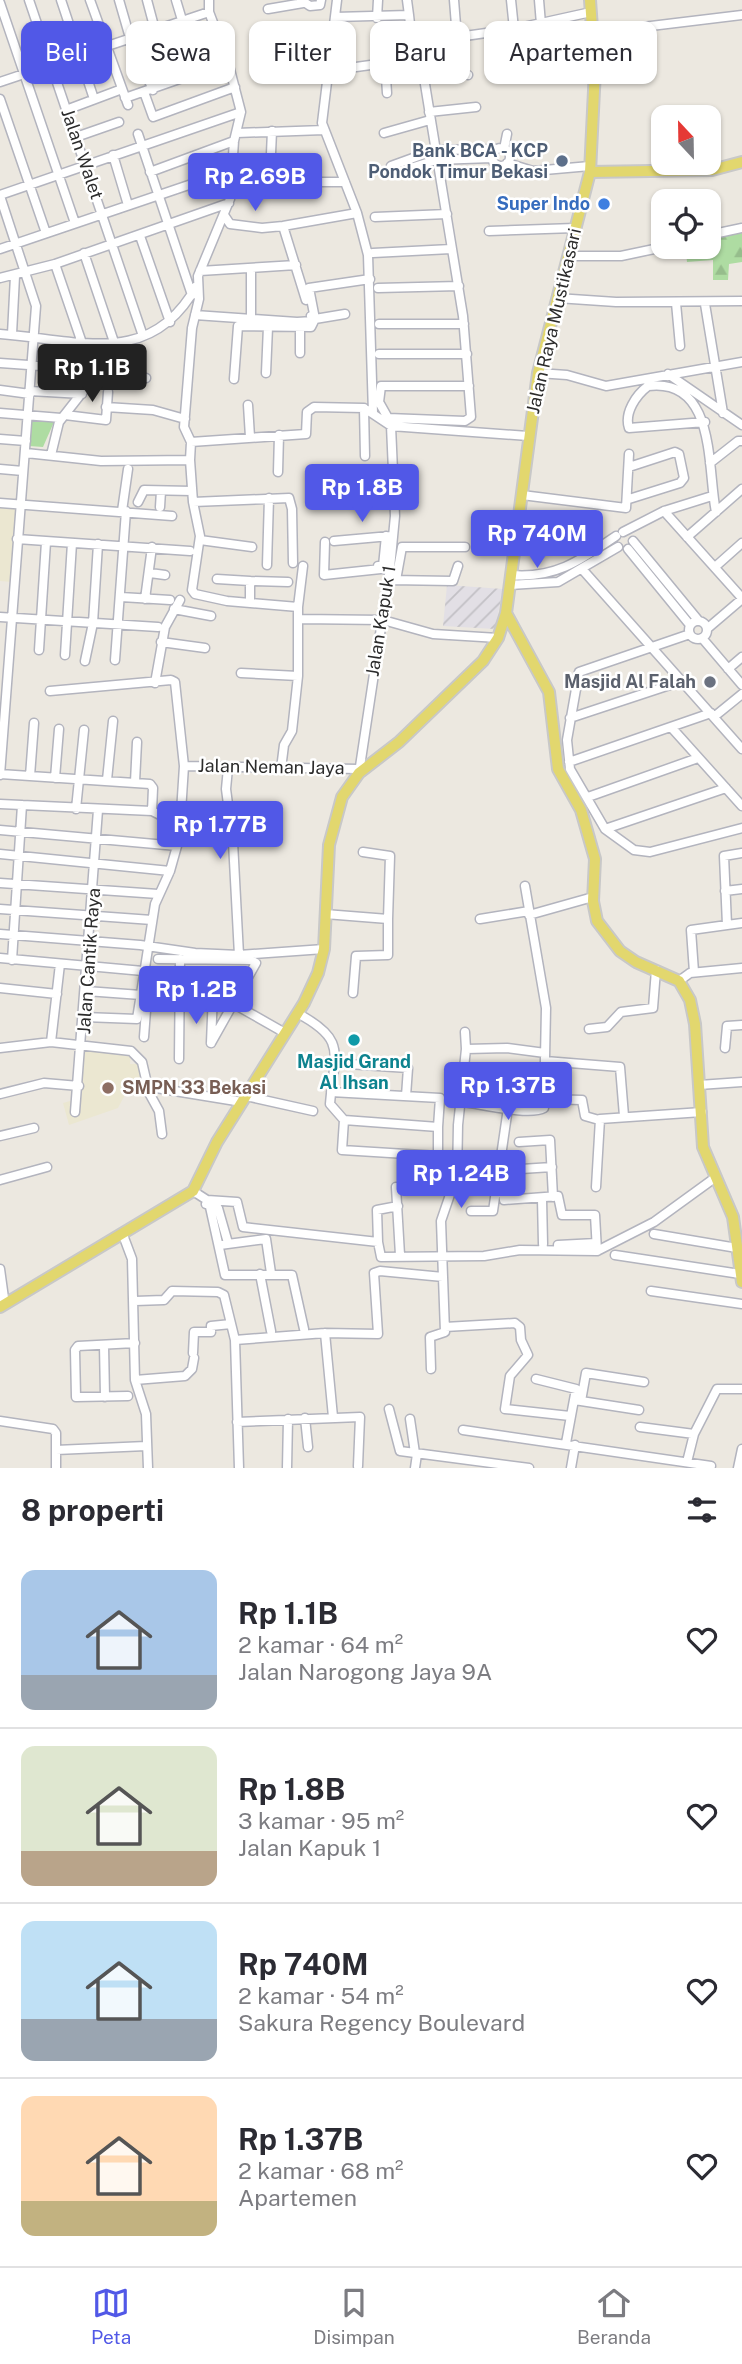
<!DOCTYPE html>
<html lang="id">
<meta charset="utf-8">
<style>
:root{--surface:#fff;--page:#f2f2f3;--text:#2b2b33;--muted:#7c7c81;--line:#e1e1e2;--accent:#5158e7}
body{margin:0;font-family:"Public Sans",sans-serif;background:var(--page);color:var(--text);height:100vh;display:flex;flex-direction:column;font-size:26px;white-space:nowrap}
*{box-sizing:border-box;margin:0}
p{font-size:23px;color:var(--muted)}
.icon{flex:none;width:38px;height:38px;fill:none;stroke:currentColor;stroke-width:2;stroke-linecap:round;stroke-linejoin:round}
.map{position:relative;height:1468px;overflow:hidden}
.drawer{display:flex;flex-direction:column;background:var(--surface);flex:1}
.drawer>*{flex:none}
.hud{position:absolute;left:21px;top:21px;width:700px;height:63px;display:flex;gap:14px}
.needle{width:46px;rotate:338deg}
.tools{position:absolute;left:651px;top:105px;display:grid;gap:14px}
.tools a{display:grid;place-items:center;width:70px;height:70px;border-radius:14px;background:var(--surface);box-shadow:0 2px 5px #0004;font-size:35px}
.price{position:absolute;translate:-50% -60px;padding:0 16px;border-radius:7px;background:var(--accent);color:#fff;font-size:23px;line-height:46px;filter:drop-shadow(0 2px 4px #0008)}
.price::after{content:'';position:absolute;left:50%;top:42px;width:21px;height:16px;margin-left:-10px;background:inherit;clip-path:polygon(0 0,100% 0,50% 100%)}
.price.current{background:#222;color:#fff}
ul{padding:0;list-style:none}
li{display:flex;align-items:center;gap:21px;height:175px;padding:0 21px}
li+li{border-top:2px solid var(--line)}
li span{display:grid;place-items:center;flex:none;width:196px;height:140px;border-radius:14px;color:#555}
li>.icon{margin-inline-start:auto}
span .icon{width:84px;height:84px;fill:#fffc;stroke-width:1}
li b{font-size:30px}
h2{display:flex;justify-content:space-between;align-items:center;height:84px;padding:0 21px;font-size:30px}
.chip{padding:0 24px;border-radius:14px;background:var(--surface);box-shadow:0 2px 5px #0004;font-size:24px;line-height:63px}
.chip.current{background:var(--accent);color:#fff}
.dock{display:flex;justify-content:space-around;align-items:center;height:98px;border-top:2px solid var(--line);background:var(--surface);font-size:19px;color:var(--muted)}
.dock a{display:grid;justify-items:center;gap:4px}
.dock .current{color:var(--accent)}
.map>svg:first-child{display:block}
</style>
<div class="map">
<svg width="742" height="1468" viewBox="0 0 742 1468">
<defs>
<pattern id="industrial-furrows" width="10" height="10" patternUnits="userSpaceOnUse" patternTransform="scale(1.75)"><rect width="10" height="10" fill="#e2dfe5"/><path d="M-1 1l2-2M0 10L10 0M9 11l2-2" fill="none" stroke="#c2c0c5"/></pattern>
<pattern id="forest-firs" width="22" height="20" patternUnits="userSpaceOnUse" patternTransform="scale(1.75)"><rect width="22" height="20" fill="#aedca2"/><path d="M5 1l3.5 6h-7zM16 11l3.5 6h-7z" fill="#96bd8c"/></pattern>
</defs>
<rect width="100%" height="100%" fill="#ece8e0"/>
<path fill="url(#industrial-furrows)" d="M447,585L503,589L495,629L443,626Z"/>
<path fill="#ebe7d1" d="M389,471L391,497L356,498L354,481L363,480L362,472Z
M0,504L18,505L12,582L0,581Z
M85,1049L131,1053L130,1064H137L143,1076L139,1087L128,1089L118,1108L69,1125L63,1103L81,1098Z"/>
<path fill="#aedca2" d="M32,420L54,422L43,447L29,446Z"/>
<path fill="url(#forest-firs)" d="M742,233V262L729,264L728,280H713V260L687,262L686,251L694,247H709V239Z"/>
<g fill="none" stroke-linecap="round" stroke-linejoin="round">
<g stroke="#b3b4be" stroke-width="11">
<path id="minor" d="M29,0L143,336
M61,0L94,99
M90,0L128,105
M119,0L130,38L153,90
M147,0L155,30
M176,0L182,20
M301,0L310,6L320,5L321,0
M337,0L322,123L357,213L368,255L373,413
M454,0L457,38
M511,0L514,29
M539,0L541,24
M0,3L75,223
M268,9L303,3
M409,15L413,51L423,72L463,316L471,417L465,421L388,418L379,402L381,386H469
M335,17L409,15L407,0
M377,18L378,0
M593,33L742,15
M385,63L387,93
M144,66L218,39
M327,71L385,63L437,40L514,29L591,12
M423,72L452,71L468,75
M0,82L209,12
M144,92L153,117L235,87
M125,98L228,62
M0,99L46,233
M66,110L122,89
M429,112L476,107
M272,131L270,176L273,182H345
M237,133L324,130
M384,133L430,120
M138,134L192,295
M76,137L119,122
M492 157a9 9 0 1 1 18 0a9 9 0 1 1-18 0Z
M504,149L507,134
M113,155L128,205
M492,158L436,160L395,173L391,166L435,150L497,149
M507,163L533,171L590,166
M150,172L234,141
M0,195L241,112
M0,196L36,306L0,775
M224,215L230,224L262,228L283,226L357,213
M375,217L447,214
M283,226L306,300
M489,231L575,228
M709,235L742,228
M140,236L170,322
M0,249L233,170
M84,253L115,345
M373,253L451,249
M568,256H621L664,247
M55,264L82,343
M200,271L296,265
M0,278L55,264L229,203
M378,288L459,286
M557,298L616,302L742,301
M676,303L680,346
M705,304L723,413
M195,315L297,322L313,321L311,316
M251,318V268
M315,319L345,314
M379,324H464
M300,328V353
M0,334C76,339 151,370 197,285
M12,334L15,276
M379,354H467
M0,363L99,370
M97,372L146,378
M266,373L268,327
M538,373L567,375L606,386L742,362
M668,374L742,425
M234,379L238,326L311,327L315,319L309,288L370,279
M0,390L30,394
M30,391L82,394
M248,405L250,437
M106,407L153,410L185,419
M364,408L365,456
M0,413L61,418
M65,415L106,420L108,392
M705,422L629,428C624,413 636,395 648,386C717,377 707,470 716,512
M0,439L26,441
M191,442L184,427L192,328L199,299L198,276L230,199L234,141L241,112L228,62L209,12V0
M26,453L101,461L190,460L191,442L306,434L307,412L314,407L364,408L391,426L528,436
M51,455L59,422L95,376L111,345
M190,460L193,502L200,536L192,590L195,594L227,601L298,607V676L292,731L284,745L281,769
M710,463L738,441H742
M0,469L23,471
M278,472L279,435
M522,495L626,508L629,454
M629,499L680,483L684,478L679,454L675,452L629,467
M138,502L144,490L192,491
M193,502L289,498L292,509L293,563
M0,503L172,516
M160,507L161,491
M122,511L128,469
M664,511L742,598
M623,532L664,511L712,496
M687,537L742,489
M17,539L190,551
M200,540L252,547
M334,541L390,536
M633,541L698,620
M325,542L324,575L390,568
M628,549L690,625
M267,565L269,498
M378,566H383L386,536
M715,567L742,543
M582,569L742,749
M150,573L165,575
M511,575C555,579 581,560 616,536
M217,579L250,581V602
M391,580L453,581L458,566
M396,580L402,547H465
M250,581L288,582
M510,585L558,582L618,547
M121,597L170,600
M145,599L152,547
M298,607L303,566
M174,609L211,616
M0,617L158,627
M300,619L383,620L433,634L498,638
M689 630a9 9 0 1 1 18 0a9 9 0 1 1-18 0Z
M708,628L742,599
M690,634L579,672L567,740L570,769L605,829L634,850L650,852L742,828
M702,638L742,685
M161,642L205,648
M39,650L46,542
M65,655L72,543
M115,660L126,511
M85,661L93,623L98,544
M728,669L742,657
M241,673L298,676
M155,683L165,627L180,600
M50,691L171,680L175,682L184,766L359,769
M715,716L742,694
M570,718L682,681
M671,727L742,806
M569,762L711,713
M228,768L226,789L233,842L239,955
M359,773L390,568L395,516L391,426
M0,774L30,776L34,723
M30,776L150,784L153,788L152,811
M55,778L59,729
M107,780L113,721
M135,782L137,742
M588,797L698,758
M0,804L152,811L170,820L177,846L170,871L155,904L137,1019L84,1017
M76,809L84,730
M181,812L184,766
M605,829L726,788
M0,830L177,846
M0,854L170,871
M0,883L158,894
M725,891L742,889
M0,909L152,920
M325,914L388,919L390,856L363,852
M529,915L593,897
M480,919L529,911
M727,925L742,923
M0,934L140,945L195,953L239,955L324,949
M0,958L143,971
M158,959L251,960L256,963L211,1043
M12,960L22,805
M694,972L691,930L727,925L724,856L742,853
M679,981L690,973L742,968
M0,988L57,994
M86,991L141,995
M353,993L356,956L388,955V919
M234,1004L285,1033
M297,1013C348,1040 334,1053 330,1104L344,1120L438,1127V1156L342,1150L344,1120
M589,1029L607,1027L621,1012L653,1008L656,970
M465,1032L466,1049
M144,1037L147,997L150,993H240
M51,1042L60,964
M211,1043L213,993
M0,1048L51,1042L131,1051L142,1062L148,1088
M725,1048L727,1026L742,1025
M179,1059L180,959
M545,1061L620,1067L624,1116
M333,1063L408,1068L406,1096
M699,1085L742,1082
M331,1092L440,1098L438,1127
M0,1094L44,1083L79,1086
M246,1096L313,1111
M544,1099L582,1100L585,1116L599,1120
M462,1102C481,1104 530,1116 544,1108L546,1008L525,886
M75,1112L98,810
M162,1134L159,1111L148,1091L150,1087L242,1102
M0,1136L34,1128
M519,1142L550,1140L553,1197
M521,1169L552,1167
M457,1179L458,1125L466,1049L507,1048L545,1053
M0,1180L47,1167
M501,1184L504,1200L558,1196L562,1215H595L597,1251
M396,1187L400,1255
M596,1187L600,1119L702,1112
M193,1191L207,1200L237,1202L243,1227L378,1242L381,1257L484,1256L520,1250L597,1251L654,1222L716,1177
M542,1199L543,1244
M206,1204L218,1208L228,1243
M210,1207L225,1275H292L304,1329
M471,1211H493L508,1108
M654,1234L737,1248
M123,1235L132,1259L135,1380L146,1414L148,1468
M378,1242L377,1210L398,1206
M220,1245L266,1239L271,1273
M558,1245L596,1243
M615,1255L740,1274
M0,1269L4,1298L0,1307
M260,1274L271,1331
M651,1291L742,1304
M135,1301L164,1300L172,1291L218,1292L224,1295L235,1340L239,1468
M445,1327L515,1323L520,1327L521,1340L528,1355L510,1376L505,1409L570,1416
M325,1333L333,1417
M235,1340L325,1333L378,1334L374,1273L380,1271L443,1277L441,1221L454,1183L461,1178L495,1177
M104,1345L105,1397
M193,1353L194,1332H211V1326L231,1324
M431,1369L430,1337L445,1332L443,1277
M536,1379L576,1389L566,1443
M135,1380L185,1376L192,1369L194,1358
M128,1396L76,1397L75,1350L78,1346L135,1343
M575,1400L581,1401L586,1373L644,1382
M581,1401L639,1410
M389,1409L400,1451L529,1468
M305,1418L308,1447
M410,1419L415,1453
M0,1421L53,1429L56,1433V1468
M237,1422L360,1417L358,1466
M640,1427L694,1434
M463,1430L711,1466
M56,1450L146,1446
M687,1462L694,1434L717,1389H742
M287,1468L288,1419
M415,1468L417,1454
M571,1468L575,1445
M738,1468L742,1449"/>
</g>
<g stroke="#c8c8c8" stroke-width="14">
<path id="major" d="M590,172L712,170L742,162
M506,613L549,692L558,769L581,810L595,859L593,901L597,921L620,951L636,962L679,981L690,1000L695,1024L703,1147L733,1217L742,1282
M0,1307L193,1191L217,1142L304,1003L318,973L324,949L329,845L342,797L359,773L399,742L483,661L498,638L506,613L538,373L590,172L595,70L590,0"/>
</g>
<use href="#minor" stroke="#fff" stroke-width="8"/>
<use href="#major" stroke="#e2d76e" stroke-width="10"/>
</g>
<circle fill="#5c6f8a" stroke="#fff" stroke-width="2.5" cx="562" cy="161" r="7"/>
<circle fill="#3f7fe0" stroke="#fff" stroke-width="2.5" cx="604" cy="204" r="7"/>
<circle fill="#6b7280" stroke="#fff" stroke-width="2.5" cx="710" cy="682" r="7"/>
<circle fill="#0f9aa8" stroke="#fff" stroke-width="2.5" cx="354" cy="1040" r="7"/>
<circle fill="#8d6e63" stroke="#fff" stroke-width="2.5" cx="108" cy="1088" r="7"/>
<g text-anchor="middle" stroke-width="5" stroke-linejoin="round" paint-order="stroke">
<g font-size="18" font-weight="bold" fill="#4e5e75" stroke="#fff" text-anchor="end">
<text x="548" y="157">Bank BCA - KCP<tspan x="548" dy="21">Pondok Timur Bekasi</tspan></text>
</g>
<g font-size="18" fill="#2c2c2c" stroke="#fff">
<text transform="translate(82 154) rotate(71)" y="6">Jalan Walet</text>
<text transform="translate(554 321) rotate(-77)" y="6">Jalan Raya Mustikasari</text>
<text transform="translate(381 621) rotate(-81)" y="6">Jalan Kapuk 1</text>
<text transform="translate(271 767) rotate(1)" y="6">Jalan Neman Jaya</text>
<text transform="translate(89 961) rotate(-86)" y="6">Jalan Cantik Raya</text>
</g>
<g font-size="18" font-weight="bold" fill="#366cbe" stroke="#fff" text-anchor="end">
<text x="590" y="210">Super Indo</text>
</g>
<g font-size="18" font-weight="bold" fill="#5b616d" stroke="#fff" text-anchor="end">
<text x="696" y="688">Masjid Al Falah</text>
</g>
<g font-size="18" font-weight="bold" fill="#0d838f" stroke="#fff">
<text x="354" y="1068">Masjid Grand<tspan x="354" dy="21">Al Ihsan</tspan></text>
</g>
<g font-size="18" font-weight="bold" fill="#785e54" stroke="#fff" text-anchor="start">
<text x="122" y="1094">SMPN 33 Bekasi</text>
</g>
</g>
</svg>
<div class="tools">
<a><svg class="needle" viewBox="-14 -14 28 28"><path d="M0-13l5 13h-10z" fill="#e53935"/><path d="M0 13l5-13h-10z" fill="#7c7c81"/></svg></a>
<a><svg class="icon" aria-label="locate" viewBox="0 0 24 24"><circle cx="12" cy="12" r="6"/><path d="M12 2v4M12 18v4M2 12h4M18 12h4"/></svg></a>
</div>
<b class="price" style="left:255px;top:213px">Rp 2.69B</b>
<b class="price current" style="left:92px;top:404px">Rp 1.1B</b>
<b class="price" style="left:362px;top:524px">Rp 1.8B</b>
<b class="price" style="left:537px;top:570px">Rp 740M</b>
<b class="price" style="left:220px;top:861px">Rp 1.77B</b>
<b class="price" style="left:196px;top:1026px">Rp 1.2B</b>
<b class="price" style="left:508px;top:1122px">Rp 1.37B</b>
<b class="price" style="left:461px;top:1210px">Rp 1.24B</b>
<div class="hud">
<a class="chip current">Beli</a>
<a class="chip">Sewa</a>
<a class="chip">Filter</a>
<a class="chip">Baru</a>
<a class="chip">Apartemen</a>
</div>
</div>
<section class="drawer">
<h2>8 properti<svg class="icon" aria-label="filters" viewBox="0 0 24 24"><path d="M4 7h16M4 17h16"/><circle cx="9" cy="7" r="2"/><circle cx="15" cy="17" r="2"/></svg></h2>
<ul>
<li><span style="background:linear-gradient(#a9c7e8 75%,#9aa5b1 0)"><svg class="icon" aria-label="home" viewBox="0 0 24 24"><path d="M3 11l9-7 9 7M6 9v11h12V9"/></svg></span><div><b>Rp 1.1B</b><p>2 kamar · 64 m²</p><p>Jalan Narogong Jaya 9A</p></div><svg class="icon" aria-label="heart" viewBox="0 0 24 24"><path d="M12 20l-8-8c-3-5 5-10 8-4 3-6 11-1 8 4z"/></svg></li>
<li><span style="background:linear-gradient(#dfe7d0 75%,#b9a48a 0)"><svg class="icon" aria-label="home" viewBox="0 0 24 24"><path d="M3 11l9-7 9 7M6 9v11h12V9"/></svg></span><div><b>Rp 1.8B</b><p>3 kamar · 95 m²</p><p>Jalan Kapuk 1</p></div><svg class="icon" aria-label="heart" viewBox="0 0 24 24"><path d="M12 20l-8-8c-3-5 5-10 8-4 3-6 11-1 8 4z"/></svg></li>
<li><span style="background:linear-gradient(#bfe0f5 70%,#9aa5b1 0)"><svg class="icon" aria-label="home" viewBox="0 0 24 24"><path d="M3 11l9-7 9 7M6 9v11h12V9"/></svg></span><div><b>Rp 740M</b><p>2 kamar · 54 m²</p><p>Sakura Regency Boulevard</p></div><svg class="icon" aria-label="heart" viewBox="0 0 24 24"><path d="M12 20l-8-8c-3-5 5-10 8-4 3-6 11-1 8 4z"/></svg></li>
<li><span style="background:linear-gradient(#ffd9b3 75%,#c2b280 0)"><svg class="icon" aria-label="home" viewBox="0 0 24 24"><path d="M3 11l9-7 9 7M6 9v11h12V9"/></svg></span><div><b>Rp 1.37B</b><p>2 kamar · 68 m²</p><p>Apartemen</p></div><svg class="icon" aria-label="heart" viewBox="0 0 24 24"><path d="M12 20l-8-8c-3-5 5-10 8-4 3-6 11-1 8 4z"/></svg></li>
</ul>
</section>
<nav class="dock">
<a class="current"><svg class="icon" aria-label="map" viewBox="0 0 24 24"><path d="M3 6l6-2 6 2 6-2v14l-6 2-6-2-6 2zM9 4v14M15 6v14"/></svg>Peta</a>
<a><svg class="icon" aria-label="saved" viewBox="0 0 24 24"><path d="M7 4h10v16l-5-4-5 4z"/></svg>Disimpan</a>
<a><svg class="icon" aria-label="home" viewBox="0 0 24 24"><path d="M3 11l9-7 9 7M6 9v11h12V9"/></svg>Beranda</a>
</nav>
